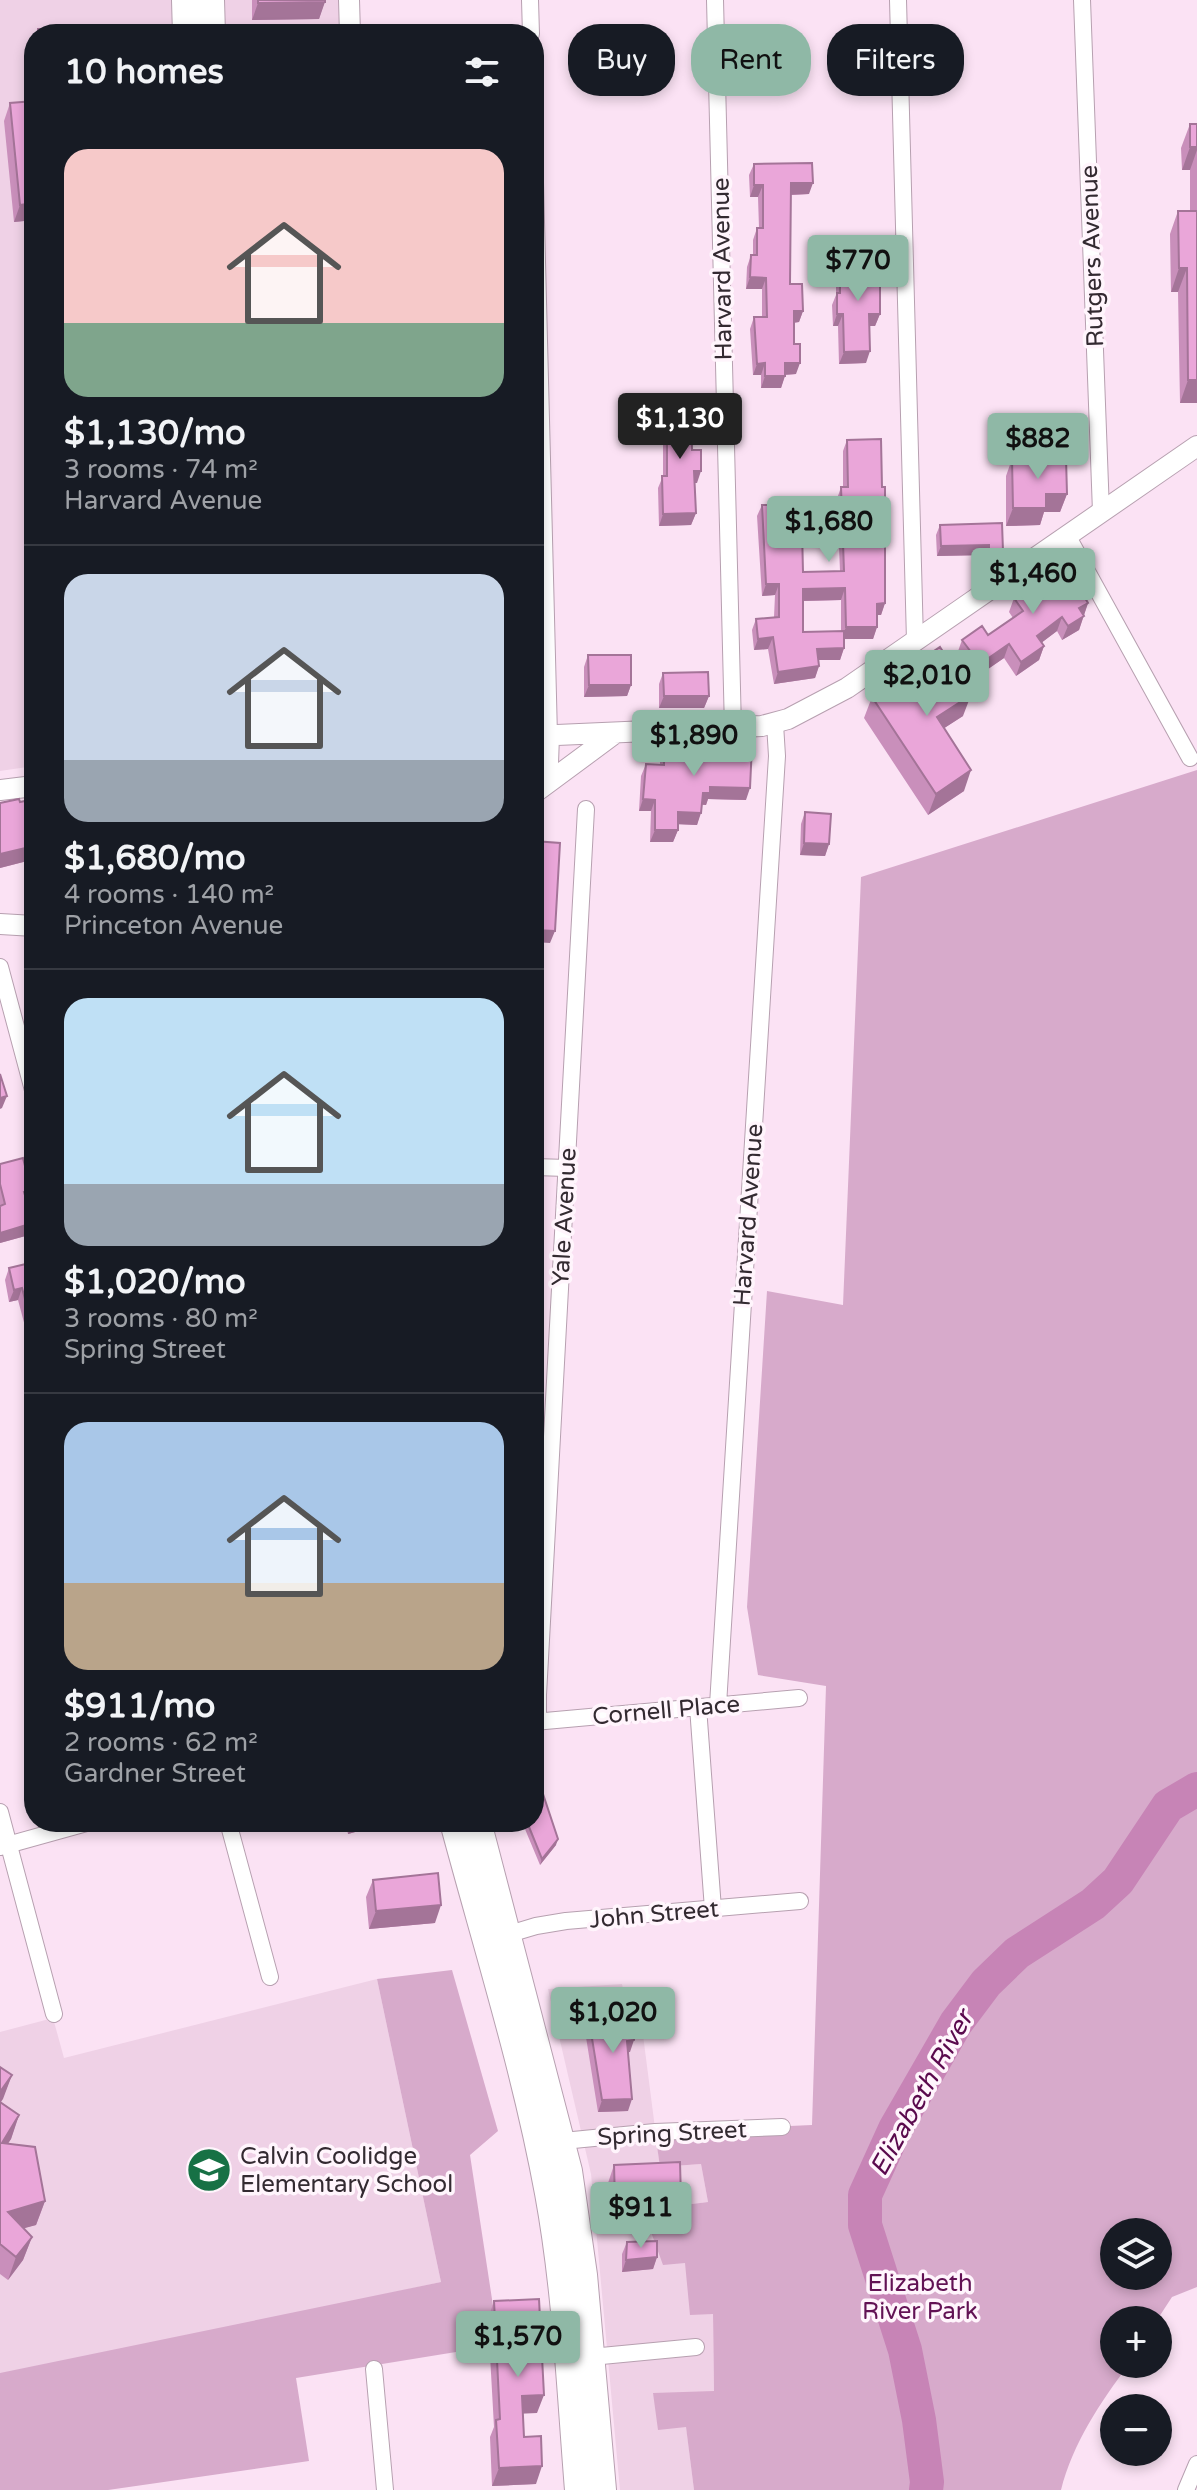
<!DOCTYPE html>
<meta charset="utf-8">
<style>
:root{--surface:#171b24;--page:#242831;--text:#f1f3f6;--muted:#9ea1a6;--line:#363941;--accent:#8fb8a6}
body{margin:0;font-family:"Varela Round",sans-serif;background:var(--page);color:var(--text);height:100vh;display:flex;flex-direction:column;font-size:30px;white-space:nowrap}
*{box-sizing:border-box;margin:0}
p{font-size:26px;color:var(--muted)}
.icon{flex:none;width:44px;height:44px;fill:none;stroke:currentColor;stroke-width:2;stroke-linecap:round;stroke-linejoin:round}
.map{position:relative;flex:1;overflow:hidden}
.sheet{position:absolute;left:24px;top:24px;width:520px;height:1808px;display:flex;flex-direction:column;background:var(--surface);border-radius:32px;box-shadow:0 4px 12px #0003}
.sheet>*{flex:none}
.top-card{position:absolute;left:568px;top:24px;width:508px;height:72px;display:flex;gap:16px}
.buttons{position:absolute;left:1100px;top:2218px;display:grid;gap:16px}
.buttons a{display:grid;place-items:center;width:72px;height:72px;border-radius:50%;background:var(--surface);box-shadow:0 4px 12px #0003;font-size:40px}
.price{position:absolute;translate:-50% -68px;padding:0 18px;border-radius:8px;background:var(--accent);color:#111;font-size:26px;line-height:52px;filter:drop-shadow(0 2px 4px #0008)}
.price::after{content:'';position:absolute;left:50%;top:48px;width:24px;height:18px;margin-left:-12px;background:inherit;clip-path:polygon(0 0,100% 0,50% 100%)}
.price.on{background:#222;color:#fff}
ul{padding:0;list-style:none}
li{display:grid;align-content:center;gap:16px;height:424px;padding:0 40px}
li+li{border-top:2px solid var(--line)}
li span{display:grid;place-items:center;height:248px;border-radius:24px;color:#555}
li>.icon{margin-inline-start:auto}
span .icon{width:144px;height:144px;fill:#fffc;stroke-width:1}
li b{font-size:34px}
h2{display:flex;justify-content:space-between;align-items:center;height:96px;padding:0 40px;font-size:34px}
.pill{padding:0 28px;border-radius:32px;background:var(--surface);box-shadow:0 4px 12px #0003;font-size:28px;line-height:72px}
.pill.on{background:var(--accent);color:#111}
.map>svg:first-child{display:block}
</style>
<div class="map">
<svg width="1197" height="2490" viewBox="0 0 1197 2490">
<rect width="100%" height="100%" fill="#fbe2f4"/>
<path fill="#efd1e6" d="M0,0H185L186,34H34V766L0,771Z
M211,0H348V34H212Z
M377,1979L441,2282L0,2378V2032L53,2018L64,2058Z
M622,1984L632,2035H643L660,2167L701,2164L708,2202L644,2210L685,2263L713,2314L714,2392L653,2394L686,2426L694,2490H620L591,2174L548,1989Z"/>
<path fill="#d7aacb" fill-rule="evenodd" d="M1197,770V2287L1172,2297L1157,2320H1114V2364H1129C1100,2403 1073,2443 1061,2490H694L686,2427L658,2430L653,2393L714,2391L713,2314L690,2315L685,2263L663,2265L643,2210L708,2202L701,2164L660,2167L655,2132L812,2125L826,1686L758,1675L747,1607L767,1291L843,1305L861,877ZM1114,2232H1158V2276H1114Z
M452,1970L498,2131L470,2155L499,2345L296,2378L309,2461L108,2490H0V2373L441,2282L377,1979Z"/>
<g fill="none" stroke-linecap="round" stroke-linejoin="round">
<path stroke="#c784b6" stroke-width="34" d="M926,2490L927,2482L919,2420L905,2350L865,2225V2195L895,2129L956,2023L986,1983L1017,1953L1093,1904L1118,1881L1168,1806L1197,1789"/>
<g stroke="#b7a0b0" stroke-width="18">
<path id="minor" d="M530,0L531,34
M715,0L733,729
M898,0L915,641
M1082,0L1101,512
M534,143L549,736
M1067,535L1190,758
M0,967L34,1094
M534,1167L567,1168
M718,1705L777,756L775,724
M698,1707L713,1909
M538,1721V1695L586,809
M534,1722L799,1698
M0,1812L54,2014
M228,1822L270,1977
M0,1847L90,1822
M509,1934L536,1926L566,1921L800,1901
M563,2141L655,2132L782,2127
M591,2357L696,2347
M374,2369L385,2490
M1186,2490L1197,2464"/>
</g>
<g stroke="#b7a0b0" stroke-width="22">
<path id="tertiary" d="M349,0L350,34
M534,736L762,726L788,719L847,688L1197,446
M0,790L34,786
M538,790L548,763L549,736
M537,791L614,734
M0,924L34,926"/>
</g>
<g stroke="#b7a0b0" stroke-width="28">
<path id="trunk" d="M185,0L186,34
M211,0L212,34
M453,1822C486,1945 525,2068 548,2193C566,2291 570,2391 578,2490
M478,1822L569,2171L584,2275L603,2490"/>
</g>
<use href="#minor" stroke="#fff" stroke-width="16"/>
<use href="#tertiary" stroke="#fff" stroke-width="20"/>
<use href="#trunk" stroke="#fff" stroke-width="26"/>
</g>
<path fill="#c98fbb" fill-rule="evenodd" d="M252,0H325L319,19L252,20Z
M34,39V83H33L31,47Z
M34,101V220L14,222L4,121L10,103Z
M1190,124H1197V403H1180L1178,292H1171L1170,234L1178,211H1190V170H1182L1181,148Z
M754,164L809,194L791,195L790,284L803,311L799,322L794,323L796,374L785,375L781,388H761V375H753L750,329L754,317H762V289H746L747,267L751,255H753V240L757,228H759L758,197H750L749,175Z
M840,264L880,314L875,326H869L866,363L839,364L838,326H833L832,305L836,295V275Z
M34,374V517H28L27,392Z
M667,401L692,450L697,483H695L696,513L691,525L659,526L658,488L663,476V413Z
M847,440L885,603L881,615H877V627L873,639H844V648L840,660H818L819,666L815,678L774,684L768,649L754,650L752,630L756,619L774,617L775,595L762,596L757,516L762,505L786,529L803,572L840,571L837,499L841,487H843V451ZM841,600V631L803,632V601Z
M1012,459L1067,494L1060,512H1044L1040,525L1006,526V476Z
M940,525L1003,551L1000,561H985V555L937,556L936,535Z
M1036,575L1088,603L1079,630L1062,640L1057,631L1042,642L1044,646L1039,660L1016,676L1004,658L975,678L957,654L962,640L988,635L1013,618L1009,612L1014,598L1033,583Z
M588,655L631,685L627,696L584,697V667Z
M922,659L963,716L944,728L964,791L928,815L864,718L872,697L920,664Z
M663,673L709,696L704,708H659V684Z
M688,742L746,800L708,799L706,805H702L697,825L678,824V830L673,842H650L651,811H639L641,776L646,764L660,765V758L664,747H686Z
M34,799V872L31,860L0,868V803L20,802Z
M805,812L829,844L825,856L800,855L801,824Z
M0,1164L31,1190L27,1201L33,1223L29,1235L0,1243Z
M34,1262V1360L18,1300L9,1302L5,1280L9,1268Z
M345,1822H375L373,1827L348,1834Z
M522,1822H534L556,1845L540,1865Z
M373,1880L435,1923L369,1929L366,1897Z
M589,2020L630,2052H628V2111L598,2112L585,2031Z
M0,2067L12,2075L1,2102L19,2115L11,2139L7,2144L45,2201L36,2225L23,2228L32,2237L23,2260L8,2280L0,2274Z
M614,2165L675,2217L609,2219L608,2183Z
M627,2242L657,2257L653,2269L622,2272V2254Z
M494,2301L537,2413H523L524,2437L536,2484L492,2486L490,2437L494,2427L488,2319Z"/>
<path fill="#a47498" d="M325,2L319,19L252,20L258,3Z
M1190,147H1197V150L1190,170H1182Z
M791,183H813L809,194L786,195Z
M754,185H763L758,197H750Z
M34,203V220L14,222L20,205Z
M1179,268H1187L1178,292H1171Z
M750,277L766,278L762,289H746Z
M794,311H803L799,322L789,323Z
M837,314H843L838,326H833Z
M869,314H880L875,326H865Z
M870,351L866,363L839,364L844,352Z
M765,363L761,375H753L757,364Z
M785,363H800L796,374L781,375Z
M765,376H785L781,388H761Z
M1188,380H1197V403H1180Z
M694,471H701L697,483H690Z
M1046,494H1067L1060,512H1044L1040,525L1006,526L1013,508Z
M34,502V517H28Z
M696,513L691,525L659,526L663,514Z
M989,545L985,555L937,556L941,546Z
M989,551H1003L1000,561H985Z
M766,584H779L775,595L762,596Z
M845,588L841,600L799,601L803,589Z
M885,603L881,615H873L877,604Z
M1088,603L1079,630L1062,640L1068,626L1079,608Z
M1062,617L1057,631L1032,650L1037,636Z
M846,627H877L873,639H841Z
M773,637L768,649L754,650L758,639Z
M1009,644L1004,658L975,678L980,664Z
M1044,646L1039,660L1016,676L1021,662Z
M844,648L840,660H812L817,649Z
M819,666L815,678L774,684L778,672Z
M589,685H631L627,696L584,697Z
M971,695L963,716L929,738L937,717Z
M664,696H709L704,708H659Z
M971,770L964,791L928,815L936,794Z
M710,787L750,788L746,800L708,799L706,805L698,804L703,793Z
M643,799L655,800L651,811H639Z
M678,812L701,813L697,825L673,824Z
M655,830H678L673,842H650Z
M804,843L829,844L825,856L800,855Z
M34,846V853L31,860L0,868V854Z
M534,930L555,931L550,943L534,942Z
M7,1096L2,1108L0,1109V1098Z
M31,1190L26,1202L24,1192Z
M33,1223L29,1235L0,1243V1233Z
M22,1288L18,1300L9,1302L14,1290Z
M352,1822H375L373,1827L348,1834Z
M558,1839L556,1845L540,1865L542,1859Z
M441,1905L435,1923L369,1929L376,1911Z
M634,2040L630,2052L623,2053L627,2041Z
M12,2075L3,2099L0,2103V2092Z
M632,2099L628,2111L598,2112L602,2100Z
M19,2115L11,2139L0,2156L2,2143Z
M681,2199L675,2217L609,2219L615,2201Z
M45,2201L36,2225L0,2235L8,2212Z
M32,2237L23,2260L8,2280L16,2257Z
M657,2257L653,2269L622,2272L626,2260Z
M544,2395L537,2413L515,2414L522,2396Z
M542,2466L536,2484L492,2486L499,2468Z"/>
<path fill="#eaa6d9" stroke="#a47498" stroke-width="2" d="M258,0H325V2L258,3Z
M124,28V34H38V29Z
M34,101V203L20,205L10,103Z
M1190,124H1197V147H1190Z
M812,163L813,183H791L790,284H802L803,311H794V344H800V363H785V376H765V363L757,364L754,317H767L766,278L750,277L751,255H757V228H763V185H754V164Z
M1178,211H1197V380H1188L1187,268H1179Z
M880,263V314H869L870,351L844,352L843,314H837V293H840V264Z
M667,401H691L692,450H701V471H694L696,513L663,514L662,476H667Z
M881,439L882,487H885V603L877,604V627H846L845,588L803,589V632L844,631V648L817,649L819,666L778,672L773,637L758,639L756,619L779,617V584H766L762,505H786V529H802L803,572L844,571L841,487H848L847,440Z
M1066,458L1067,494H1046V508H1013L1012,459Z
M1002,523L1003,551H989V545L941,546L940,525Z
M1062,560L1088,603L1079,608L1084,616L1068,626L1062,617L1037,636L1044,646L1021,662L1009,644L980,664L962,640L982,626L988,635L1023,611L1014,598L1039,579L1036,575Z
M940,647L971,695L937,717L971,770L936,794L872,697L924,662L922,659Z
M588,655H631V685H589Z
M708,672L709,696H664L663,673Z
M688,742L752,745L750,788L710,787V793H703L701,813L678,812V830H655V800L643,799L646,764L664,765V747H688Z
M19,799L20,802L34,799V846L0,854V803Z
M805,812L831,814L829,844L804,843Z
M534,841L560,843L555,931L534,930Z
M0,1074L7,1096L0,1098Z
M23,1158L31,1190L24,1192L33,1223L0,1233V1206L5,1204L0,1184V1164Z
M34,1262V1332L22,1288L14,1290L9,1268Z
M534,1767L558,1839L542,1859L527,1822H534Z
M438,1873L441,1905L376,1911L373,1880Z
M635,2015L634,2040L627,2041L632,2099L602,2100L589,2020Z
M0,2067L12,2075L0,2092Z
M0,2102L19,2115L2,2143L35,2147L45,2201L8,2212L32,2237L16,2257L0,2244Z
M680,2162L681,2199L615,2201L614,2165Z
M657,2241V2257L626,2260L627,2242Z
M539,2299L544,2395L522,2396L524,2437L541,2436L542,2466L499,2468L496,2420L500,2419L494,2301Z"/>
<defs>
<g id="school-disc" transform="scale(2.3)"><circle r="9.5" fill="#177145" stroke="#fff5fc"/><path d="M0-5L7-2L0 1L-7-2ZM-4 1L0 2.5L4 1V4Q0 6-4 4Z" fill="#fff"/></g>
</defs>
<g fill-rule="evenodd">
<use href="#school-disc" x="209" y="2170"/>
</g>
<g text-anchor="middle" stroke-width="7" stroke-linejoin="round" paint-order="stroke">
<g font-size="24" fill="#332a31" stroke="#fff5fc">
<text transform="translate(1092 256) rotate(-92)" y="8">Rutgers Avenue</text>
<text transform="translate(722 269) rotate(-91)" y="8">Harvard Avenue</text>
<text transform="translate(748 1215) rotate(-86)" y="8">Harvard Avenue</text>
<text transform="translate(564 1217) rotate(-87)" y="8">Yale Avenue</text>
<text transform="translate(666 1710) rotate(-5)" y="8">Cornell Place</text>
<text transform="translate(654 1914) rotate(-5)" y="8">John Street</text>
<text transform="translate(672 2133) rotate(-3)" y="8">Spring Street</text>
</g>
<g font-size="24" fill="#332a31" stroke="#fff5fc" text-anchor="start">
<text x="240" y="2164">Calvin Coolidge<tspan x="240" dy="28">Elementary School</tspan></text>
</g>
<g font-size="24" fill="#621254" stroke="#fff5fc">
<text x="920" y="2291">Elizabeth<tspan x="920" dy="28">River Park</tspan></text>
</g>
<g font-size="26" font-style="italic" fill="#5a094d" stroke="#fff5fc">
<text transform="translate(921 2093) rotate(-61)" y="9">Elizabeth River</text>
</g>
</g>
</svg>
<div class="buttons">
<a><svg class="icon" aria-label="layers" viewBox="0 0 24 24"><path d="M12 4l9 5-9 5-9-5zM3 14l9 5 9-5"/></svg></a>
<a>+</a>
<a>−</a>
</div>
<b class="price" style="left:858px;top:303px">$770</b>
<b class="price on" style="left:680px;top:461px">$1,130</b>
<b class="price" style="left:1038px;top:481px">$882</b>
<b class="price" style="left:829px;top:564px">$1,680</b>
<b class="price" style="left:1033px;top:616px">$1,460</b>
<b class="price" style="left:927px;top:718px">$2,010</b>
<b class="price" style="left:694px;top:778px">$1,890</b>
<b class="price" style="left:613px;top:2055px">$1,020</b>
<b class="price" style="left:641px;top:2250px">$911</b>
<b class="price" style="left:518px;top:2379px">$1,570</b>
<div class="top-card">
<a class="pill">Buy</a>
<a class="pill on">Rent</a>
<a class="pill">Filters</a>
</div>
<section class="sheet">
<h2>10 homes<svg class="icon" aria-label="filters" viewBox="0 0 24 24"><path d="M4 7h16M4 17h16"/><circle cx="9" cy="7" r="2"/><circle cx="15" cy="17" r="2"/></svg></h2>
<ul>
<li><span style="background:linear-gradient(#f6c9c9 70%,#7fa58c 0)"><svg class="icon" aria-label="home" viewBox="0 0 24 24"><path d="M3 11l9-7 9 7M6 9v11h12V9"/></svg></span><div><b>$1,130/mo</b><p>3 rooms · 74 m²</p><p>Harvard Avenue</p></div></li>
<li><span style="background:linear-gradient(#c9d6e8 75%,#9aa5b1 0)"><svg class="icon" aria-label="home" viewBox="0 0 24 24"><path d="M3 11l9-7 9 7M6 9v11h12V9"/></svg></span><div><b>$1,680/mo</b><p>4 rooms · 140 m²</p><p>Princeton Avenue</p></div></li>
<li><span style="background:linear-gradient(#bfe0f5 75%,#9aa5b1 0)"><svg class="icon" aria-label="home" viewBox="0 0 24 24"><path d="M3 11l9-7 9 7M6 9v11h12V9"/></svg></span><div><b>$1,020/mo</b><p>3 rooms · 80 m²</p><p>Spring Street</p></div></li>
<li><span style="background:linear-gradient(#a9c7e8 65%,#b9a48a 0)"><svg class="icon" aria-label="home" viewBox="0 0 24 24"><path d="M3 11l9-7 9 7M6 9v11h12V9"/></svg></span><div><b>$911/mo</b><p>2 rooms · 62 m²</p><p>Gardner Street</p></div></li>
</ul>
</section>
</div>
